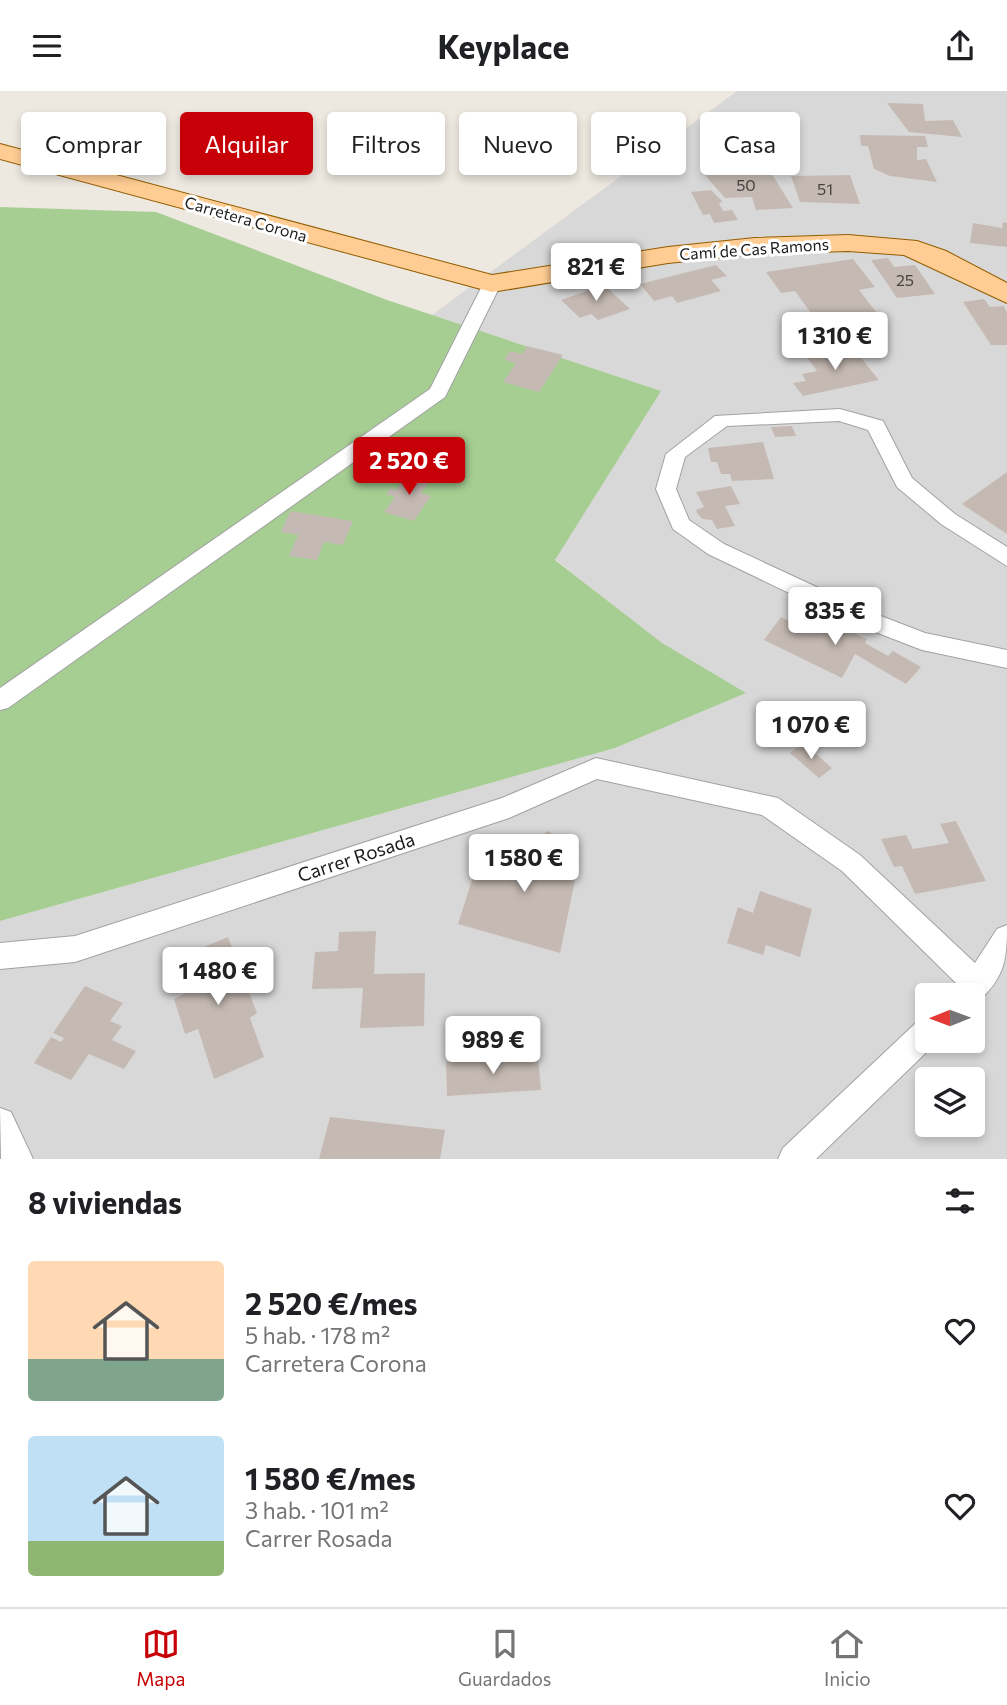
<!DOCTYPE html>
<html lang="es">
<meta charset="utf-8">
<style>
:root{--surface:#fff;--page:#f6f6f6;--text:#202124;--muted:#757577;--line:#e0e0e0;--accent:#c60006}
body{margin:0;font-family:Commissioner,sans-serif;background:var(--page);color:var(--text);height:100vh;display:flex;flex-direction:column;font-size:26px;white-space:nowrap}
*{box-sizing:border-box;margin:0}
p{font-size:23px;color:var(--muted)}
.icon{flex:none;width:38px;height:38px;fill:none;stroke:currentColor;stroke-width:2;stroke-linecap:round;stroke-linejoin:round}
.map{position:relative;height:1068px;overflow:hidden}
.sheet{display:flex;flex-direction:column;background:var(--surface);flex:1}
.sheet>*{flex:none}
.banner{position:absolute;left:21px;top:21px;width:966px;height:63px;display:flex;gap:14px}
.needle{width:46px;rotate:269deg}
.controls{position:absolute;left:915px;top:892px;display:grid;gap:14px}
.controls a{display:grid;place-items:center;width:70px;height:70px;border-radius:7px;background:var(--surface);box-shadow:0 4px 10px #0003;font-size:35px}
.price{position:absolute;translate:-50% -60px;padding:0 16px;border-radius:7px;background:#fff;color:#222;font-size:23px;line-height:46px;filter:drop-shadow(0 2px 4px #0008)}
.price::after{content:'';position:absolute;left:50%;top:42px;width:21px;height:16px;margin-left:-10px;background:inherit;clip-path:polygon(0 0,100% 0,50% 100%)}
.price.on{background:var(--accent);color:#fff}
ul{padding:0;list-style:none}
li{display:flex;align-items:center;gap:21px;height:175px;padding:0 28px}
li span{display:grid;place-items:center;flex:none;width:196px;height:140px;border-radius:7px;color:#555}
li>.icon{margin-inline-start:auto}
span .icon{width:84px;height:84px;fill:#fffc;stroke-width:1}
li b{font-size:30px}
h2{display:flex;justify-content:space-between;align-items:center;height:84px;padding:0 28px;font-size:30px}
.pill{padding:0 24px;border-radius:7px;background:var(--surface);box-shadow:0 4px 10px #0003;font-size:24px;line-height:63px}
.pill.on{background:var(--accent);color:#fff}
header{display:flex;justify-content:space-between;align-items:center;height:91px;padding:0 28px;background:var(--surface);font-size:32px;font-weight:700}
.dock{display:flex;justify-content:space-around;align-items:center;height:98px;border-top:2px solid var(--line);background:var(--surface);font-size:19px;color:var(--muted)}
.dock a{display:grid;justify-items:center;gap:4px}
.dock .on{color:var(--accent)}
.map>svg:first-child{display:block}
</style>
<header><svg class="icon" aria-label="menu" viewBox="0 0 24 24"><path d="M4 6h16M4 12h16M4 18h16"/></svg>Keyplace<svg class="icon" aria-label="share" viewBox="0 0 24 24"><path d="M12 15V3M7 8l5-5 5 5M5 13v7h14v-7"/></svg></header>
<div class="map">
<svg width="1007" height="1068" viewBox="0 0 1007 1068">
<rect width="100%" height="100%" fill="#ede8e0"/>
<path fill="#d9d8d8" fill-rule="evenodd" d="M737,0H1007V1068H0V830L615,657L745,602L662,553L555,468L660,300L432,224ZM928,905H973V950H928ZM928,989H973V1034H928Z"/>
<path fill="#a6ce93" d="M0,116L156,121L387,209L661,300L555,469L662,552L746,602L615,657L0,830Z"/>
<path fill="#c5bab3" d="M887,12L923,13L925,30L953,29L962,46L909,41Z
M860,44L925,45L928,56H917V69L926,68L937,91L890,85L874,78L868,55H861Z
M770,80L793,117L756,119L752,106L725,107L704,83Z
M850,84L860,113L800,111L791,85Z
M711,99L723,111L719,112L723,120L732,119L738,129L714,132L710,123L703,124L691,101Z
M1003,131L1007,132V156L970,152L973,132L1002,137Z
M888,167L894,176L915,174L935,203L897,207L871,169Z
M853,168L875,196L859,199L880,226L821,236L795,200L781,202L766,181Z
M716,174L727,185L711,189L721,200L677,212L672,205L654,210L640,193Z
M604,194L630,218L598,229L591,223L580,227L561,209Z
M984,208L990,216L1004,215L1007,222V254H991L963,211Z
M527,255L563,264L539,301L503,291L516,272L504,269L510,260L522,263Z
M853,257L879,289L803,305L793,292L806,290L802,283L817,280L807,266Z
M792,335L796,345L775,346L771,336Z
M763,351L774,388L732,390L730,383H721L717,371H711L708,357Z
M408,381L431,388L421,402L431,405L414,430L384,421L395,406L386,403L391,397L396,399Z
M1007,381V443L962,413Z
M731,395L740,413L725,415L735,435L717,438L712,429L702,428L697,422L696,419L704,416L696,401Z
M290,420L353,430L343,454L324,451L317,469L289,465L298,444L281,441Z
M807,520L867,548L865,552L888,565L893,560L921,576L906,593L855,563L842,587L764,549L781,526L797,534Z
M803,652L832,677L819,687L790,662Z
M956,730L986,790L915,803L902,775L894,776L881,748L906,744L913,758L949,752L940,733Z
M549,740L578,775L560,862L458,833L477,773Z
M760,800L812,818L800,866L766,854L763,864L727,852L738,816L753,822Z
M376,840L374,883L425,882L424,935L360,937L363,897L312,898L315,861L338,860L339,841Z
M228,846L257,922L250,927L264,966L214,988L198,938L185,943L174,908L184,903L173,869Z
M85,895L123,912L110,930L122,935L112,949L136,960L124,978L89,963L71,989L34,972L51,946L61,951L64,947L53,942Z
M538,966L541,999L447,1005L446,971Z
M330,1026L445,1039L440,1068H319Z"/>
<g fill="none" stroke-linecap="round" stroke-linejoin="round">
<g stroke="#a2a2a2" stroke-width="2">
<path id="minor" d="M492,188L501,193L445,306L8,617L0,619V597L430,298L483,193Z
M840,318L883,330L912,387L955,423L1007,456V475L941,433L897,396L868,339L839,330L727,335L685,366L676,398L689,429L724,453L868,520L925,542L1007,559V577L922,559L852,532L708,463L673,438L656,398L666,363L715,325Z
M596,667L778,707L860,764L975,872L997,838L1007,834C1007,873 1004,887 974,915L973,905H950L957,893L842,780L762,724L597,688L509,727L75,871L0,878V852L75,845L502,707Z
M928,926V950H938L816,1068H778L783,1057L918,930Z
M0,1017L11,1021L33,1068H1Z"/>
</g>
<g stroke="#925d00" stroke-width="2">
<path id="primary" d="M0,53L492,184L668,156L755,147L848,144L917,150L946,160L1007,192V212L904,164L848,160L755,163L668,172L492,201L0,68Z"/>
</g>
<use href="#minor" fill="#fff" fill-rule="evenodd"/>
<use href="#primary" fill="#ffcd93" fill-rule="evenodd"/>
</g>
<g text-anchor="middle" stroke-width="6" stroke-linejoin="round" paint-order="stroke">
<g font-size="16" fill="#464341">
<text x="746" y="100">50</text>
<text x="825" y="104">51</text>
<text x="905" y="195">25</text>
</g>
<g font-size="16" fill="#1b1b1b" stroke="#fff">
<text transform="translate(246 128) rotate(16)" y="6">Carretera Corona</text>
<text transform="translate(754 158) rotate(-4)" y="6">Camí de Cas Ramons</text>
</g>
<g font-size="19" fill="#1b1b1b" stroke="#fff">
<text transform="translate(356 766) rotate(-18)" y="7">Carrer Rosada</text>
</g>
</g>
</svg>
<div class="controls">
<a><svg class="needle" viewBox="-14 -14 28 28"><path d="M0-13l5 13h-10z" fill="#e53935"/><path d="M0 13l5-13h-10z" fill="#757577"/></svg></a>
<a><svg class="icon" aria-label="layers" viewBox="0 0 24 24"><path d="M12 4l9 5-9 5-9-5zM3 14l9 5 9-5"/></svg></a>
</div>
<b class="price" style="left:596px;top:212px">821 €</b>
<b class="price" style="left:835px;top:281px">1 310 €</b>
<b class="price on" style="left:409px;top:406px">2 520 €</b>
<b class="price" style="left:835px;top:556px">835 €</b>
<b class="price" style="left:811px;top:670px">1 070 €</b>
<b class="price" style="left:524px;top:803px">1 580 €</b>
<b class="price" style="left:218px;top:916px">1 480 €</b>
<b class="price" style="left:493px;top:985px">989 €</b>
<div class="banner">
<a class="pill">Comprar</a>
<a class="pill on">Alquilar</a>
<a class="pill">Filtros</a>
<a class="pill">Nuevo</a>
<a class="pill">Piso</a>
<a class="pill">Casa</a>
</div>
</div>
<section class="sheet">
<h2>8 viviendas<svg class="icon" aria-label="filters" viewBox="0 0 24 24"><path d="M4 7h16M4 17h16"/><circle cx="9" cy="7" r="2"/><circle cx="15" cy="17" r="2"/></svg></h2>
<ul>
<li><span style="background:linear-gradient(#ffd9b3 70%,#7fa58c 0)"><svg class="icon" aria-label="home" viewBox="0 0 24 24"><path d="M3 11l9-7 9 7M6 9v11h12V9"/></svg></span><div><b>2 520 €/mes</b><p>5 hab. · 178 m²</p><p>Carretera Corona</p></div><svg class="icon" aria-label="heart" viewBox="0 0 24 24"><path d="M12 20l-8-8c-3-5 5-10 8-4 3-6 11-1 8 4z"/></svg></li>
<li><span style="background:linear-gradient(#bfe0f5 75%,#8fb573 0)"><svg class="icon" aria-label="home" viewBox="0 0 24 24"><path d="M3 11l9-7 9 7M6 9v11h12V9"/></svg></span><div><b>1 580 €/mes</b><p>3 hab. · 101 m²</p><p>Carrer Rosada</p></div><svg class="icon" aria-label="heart" viewBox="0 0 24 24"><path d="M12 20l-8-8c-3-5 5-10 8-4 3-6 11-1 8 4z"/></svg></li>
</ul>
</section>
<nav class="dock">
<a class="on"><svg class="icon" aria-label="map" viewBox="0 0 24 24"><path d="M3 6l6-2 6 2 6-2v14l-6 2-6-2-6 2zM9 4v14M15 6v14"/></svg>Mapa</a>
<a><svg class="icon" aria-label="saved" viewBox="0 0 24 24"><path d="M7 4h10v16l-5-4-5 4z"/></svg>Guardados</a>
<a><svg class="icon" aria-label="home" viewBox="0 0 24 24"><path d="M3 11l9-7 9 7M6 9v11h12V9"/></svg>Inicio</a>
</nav>
